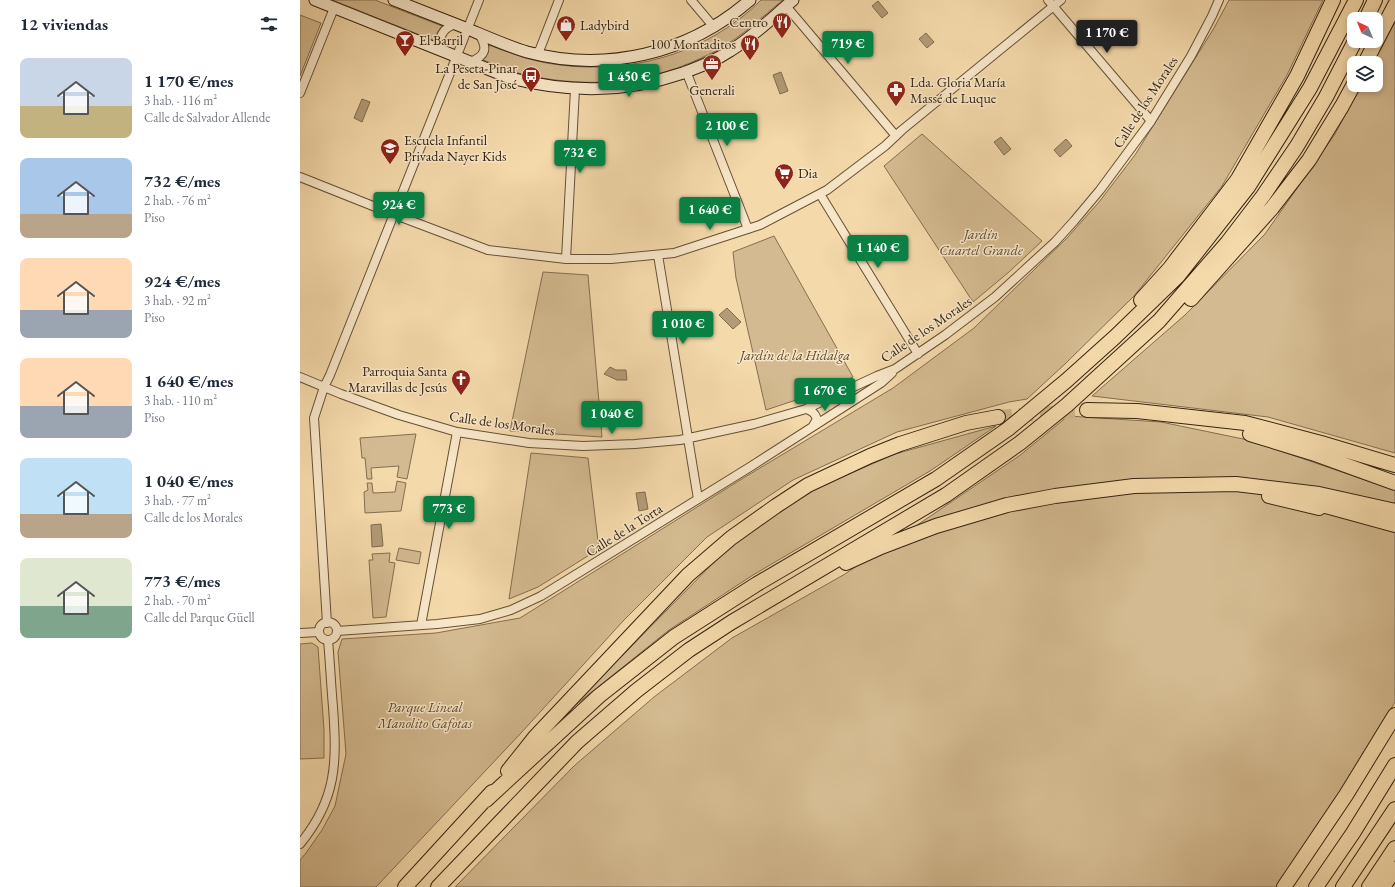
<!DOCTYPE html>
<html lang="es">
<meta charset="utf-8">
<style>
:root{--surface:#fff;--page:#f6f6f7;--text:#1f2937;--muted:#747a83;--accent:#0b8043}
body{margin:0;font-family:"EB Garamond",serif;background:var(--page);color:var(--text);height:100vh;display:flex;flex-direction:column;font-size:15px;white-space:nowrap}
*{box-sizing:border-box;margin:0}
p{font-size:13px;color:var(--muted)}
.icon{flex:none;width:22px;height:22px;fill:none;stroke:currentColor;stroke-width:2;stroke-linecap:round;stroke-linejoin:round}
.map{position:relative;flex:1;overflow:hidden}
.drawer{display:flex;flex-direction:column;background:var(--surface);width:300px}
.drawer>*{flex:none}
.needle{width:26px;rotate:316deg}
.fabs{position:absolute;left:1047px;top:12px;display:grid;gap:8px}
.fabs a{display:grid;place-items:center;width:36px;height:36px;border-radius:8px;background:var(--surface);box-shadow:0 2px 6px #0003;font-size:20px}
.price{position:absolute;translate:-50% -34px;padding:0 9px;border-radius:4px;background:var(--accent);color:#fff;font-size:13px;line-height:26px;filter:drop-shadow(0 1px 2px #0008)}
.price::after{content:'';position:absolute;left:50%;top:24px;width:12px;height:9px;margin-left:-6px;background:inherit;clip-path:polygon(0 0,100% 0,50% 100%)}
.price.active{background:#222;color:#fff}
ul{padding:0;list-style:none}
li{display:flex;align-items:center;gap:12px;height:100px;padding:0 20px}
li span{display:grid;place-items:center;flex:none;width:112px;height:80px;border-radius:8px;color:#555}
li>.icon{margin-inline-start:auto}
span .icon{width:48px;height:48px;fill:#fffc;stroke-width:1}
li b{font-size:17px}
h2{display:flex;justify-content:space-between;align-items:center;height:48px;padding:0 20px;font-size:17px}
main{display:flex;flex:1;min-height:0}
.map>svg:first-child{display:block}
</style>
<main>
<section class="drawer">
<h2>12 viviendas<svg class="icon" aria-label="filters" viewBox="0 0 24 24"><path d="M4 7h16M4 17h16"/><circle cx="9" cy="7" r="2"/><circle cx="15" cy="17" r="2"/></svg></h2>
<ul>
<li><span style="background:linear-gradient(#c9d6e8 60%,#c2b280 0)"><svg class="icon" aria-label="home" viewBox="0 0 24 24"><path d="M3 11l9-7 9 7M6 9v11h12V9"/></svg></span><div><b>1 170 €/mes</b><p>3 hab. · 116 m²</p><p>Calle de Salvador Allende</p></div></li>
<li><span style="background:linear-gradient(#a9c7e8 70%,#b9a48a 0)"><svg class="icon" aria-label="home" viewBox="0 0 24 24"><path d="M3 11l9-7 9 7M6 9v11h12V9"/></svg></span><div><b>732 €/mes</b><p>2 hab. · 76 m²</p><p>Piso</p></div></li>
<li><span style="background:linear-gradient(#ffd9b3 65%,#9aa5b1 0)"><svg class="icon" aria-label="home" viewBox="0 0 24 24"><path d="M3 11l9-7 9 7M6 9v11h12V9"/></svg></span><div><b>924 €/mes</b><p>3 hab. · 92 m²</p><p>Piso</p></div></li>
<li><span style="background:linear-gradient(#ffd9b3 60%,#9aa5b1 0)"><svg class="icon" aria-label="home" viewBox="0 0 24 24"><path d="M3 11l9-7 9 7M6 9v11h12V9"/></svg></span><div><b>1 640 €/mes</b><p>3 hab. · 110 m²</p><p>Piso</p></div></li>
<li><span style="background:linear-gradient(#bfe0f5 70%,#b9a48a 0)"><svg class="icon" aria-label="home" viewBox="0 0 24 24"><path d="M3 11l9-7 9 7M6 9v11h12V9"/></svg></span><div><b>1 040 €/mes</b><p>3 hab. · 77 m²</p><p>Calle de los Morales</p></div></li>
<li><span style="background:linear-gradient(#dfe7d0 60%,#7fa58c 0)"><svg class="icon" aria-label="home" viewBox="0 0 24 24"><path d="M3 11l9-7 9 7M6 9v11h12V9"/></svg></span><div><b>773 €/mes</b><p>2 hab. · 70 m²</p><p>Calle del Parque Güell</p></div></li>
</ul>
</section>
<div class="map">
<svg width="1095" height="887" viewBox="0 0 1095 887">
<rect width="100%" height="100%" fill="#f4d9aa"/>
<filter id="stains"><feTurbulence type="fractalNoise" baseFrequency=".005" numOctaves="4"/><feColorMatrix values="0 0 0 0 .2 0 0 0 0 .09 0 0 0 0 .02 0 0 0 .5 -.17"/></filter>
<radialGradient id="worn" r=".72"><stop offset=".6" stop-color="#630" stop-opacity="0"/><stop offset="1" stop-color="#630" stop-opacity=".3"/></radialGradient>
<path fill="#d4ba90" stroke="#846e50" d="M32,0H75L142,26L137,33L135,41Z
M461,0H483C462,17 442,36 418,50C412,53 405,56 399,59C341,86 279,88 218,73C206,70 195,64 183,60L188,53L189,45C210,53 231,61 253,64C318,74 385,60 438,20C446,14 454,7 461,0Z
M929,0H1023L987,75L922,186L834,296L765,364L727,399L709,402L597,432L493,480L407,537L324,620L221,733L76,887H0V860L6,853L22,830L35,806L46,754L38,652L42,639L136,633L220,618L445,477L593,388L674,328L767,238L799,202L835,155L914,28Z
M0,15L21,23L0,76Z
M1095,22V453L968,417L792,396L885,315L965,234L1035,134L1061,85H1076V63H1073Z
M622,134L742,241L709,272L673,302L584,166Z
M474,236L553,377L511,395L466,410L436,278L433,252Z
M243,272L288,275L302,437L210,431Z
M768,416L861,422L948,440L1095,490V702L1067,749L993,867L977,887H155L274,766L354,697L432,638L545,574L719,456Z
M696,426L630,471L453,575L369,630L273,707L310,668L429,547L505,493L595,454Z
M116,434L107,479L97,477L99,466L71,468L72,479H67L65,458H62L60,438Z
M231,453L288,458L299,549L238,587L209,599Z
M97,481L106,483L101,511L65,513L64,492L68,490L67,483H72L73,493L95,492Z
M99,548L121,552L119,564L96,560Z
M90,553L89,562L95,563L86,617L73,618L69,560H73L72,554Z
M12,643L18,647L24,730V758L0,759V644Z"/>
<path fill="#b39b76" stroke="#816b4d" d="M578,1L588,13L582,18L572,6Z
M626,33L634,42L627,48L619,39Z
M481,72L488,91L480,94L473,75Z
M62,99L70,102L62,122L54,118Z
M701,137L711,149L704,155L694,142Z
M766,139L772,146L760,157L754,150Z
M427,308L441,322L433,329L419,315Z
M310,367L316,370H326L327,380H317L304,374Z
M345,492L348,509L339,511L336,493Z
M81,524L83,546L72,547L71,525Z"/>
<g fill="none" stroke-linecap="round" stroke-linejoin="round">
<path stroke="#ceb58b" stroke-width="14" stroke-dasharray="14 7" stroke-linecap="butt" d="M698,417L787,410"/>
<g stroke="#655036" stroke-width="10">
<path id="street" d="M391,0L413,26
M748,0L851,121
M486,6L596,136
M143,51C137,38 142,28 156,24
M236,54L240,49L259,0
M170,62C186,56 188,48 179,34
M386,71L448,229
M0,93L34,8
M0,177L93,214L188,250L266,259H311L374,253L460,225L527,190L585,146L602,130L761,0
M520,194L618,354
M358,255L398,499
M266,259L275,89
M0,377L41,394L99,415L157,432L229,443L283,446L335,444L380,440L454,424L506,409L577,376L595,369L645,335L695,297L755,242L774,221L800,190L851,121L891,56L912,16L919,0
M506,409C512,411 515,413 517,419L513,426
M19 631a9 9 0 1 1 18 0a9 9 0 1 1-18 0Z
M27,623L14,418L24,387L30,375L179,0
M121,625L157,432
M37,631L137,624L180,619L211,610L241,596L450,467L581,383L592,373
M0,633L19,632
M0,844C37,799 37,762 33,707C31,685 30,662 28,640"/>
</g>
<g stroke="#352310" stroke-width="13">
<path id="secondary" d="M15,0L210,78C270,93 324,93 383,73C399,67 415,61 430,51C453,37 473,17 493,0
M94,0C119,10 143,19 168,29C187,37 207,46 227,52C306,73 388,54 450,0"/>
</g>
<g stroke="#352310" stroke-width="16">
<path id="highway" d="M1066,19L1075,0
M1065,63L1095,5
M891,299L972,208L1009,160L1042,106L1054,84
M841,300L870,268L938,179L997,76L1033,0
M787,410L837,411L945,423L1021,443L1095,465
M950,434L1012,453L1095,483
M969,496L1019,508
M1011,502L1055,514L1095,525
M546,563L581,547L636,526L707,505L755,496L834,486L936,484L1019,494L1095,511
M208,771L235,737L388,575L431,538L476,506L508,485L570,456L600,444L666,423L698,417
M186,800L299,696L374,637L457,584L636,479L708,429L766,381L815,337L878,276L948,187L1010,88L1056,0
M105,887L192,792
M138,887L277,742L336,691L389,650L432,622L646,495L720,443L767,405L859,321L927,243L963,196L997,146L1026,97L1055,41
M984,887L1046,795L1095,715
M1016,887L1053,833L1095,765
M1043,887L1095,809
M1069,887L1095,848
M1083,887L1095,869"/>
</g>
<use href="#street" stroke="#f8e6c8" stroke-width="8"/>
<use href="#secondary" stroke="#f8e6c8" stroke-width="11"/>
<use href="#highway" stroke="#f4d9aa" stroke-width="14"/>
</g>
<defs>
<g id="restaurant-pin" transform="scale(1)"><path d="M0 17L-7.5 6A9.5 9.5 0 1 1 7.5 6Z" fill="#8f2418" stroke="#f8e6c8"/><path d="M-5-6h1v4h1v-4h1v4h1v-4h1v5L-1.5 .5V6h-2V.5L-5-1ZM5-6V6H3V1.5H1.5Q1.5-4 5-6Z" fill="#fff"/></g>
<g id="shop-pin" transform="scale(1)"><path d="M0 17L-7.5 6A9.5 9.5 0 1 1 7.5 6Z" fill="#8f2418" stroke="#f8e6c8"/><path d="M-5-2.5h2.3a2.7 3.5 0 0 1 5.4 0H5L5.5 6h-11ZM-1.5-2.5h3a1.5 2.3 0 0 0-3 0Z" fill="#fff"/></g>
<g id="bar-pin" transform="scale(1)"><path d="M0 17L-7.5 6A9.5 9.5 0 1 1 7.5 6Z" fill="#8f2418" stroke="#f8e6c8"/><path d="M-6-5H6L.8 .8V4.5H3.5V6h-7V4.5H-.8V.8Z" fill="#fff"/></g>
<g id="office-pin" transform="scale(1)"><path d="M0 17L-7.5 6A9.5 9.5 0 1 1 7.5 6Z" fill="#8f2418" stroke="#f8e6c8"/><path d="M-6-3h4V-5.5h4V-3h4V5H-6ZM-1-4.5V-3h2v-1.5ZM-6 0V1H6V0Z" fill="#fff"/></g>
<g id="bus-pin" transform="scale(1)"><path d="M0 17L-7.5 6A9.5 9.5 0 1 1 7.5 6Z" fill="#8f2418" stroke="#f8e6c8"/><path d="M-5-6H5V4H4V6H2V4H-2V6H-4V4H-5ZM-3.5-4V0h7V-4ZM-3.5 1.2v1.5H-2V1.2ZM2 1.2v1.5H3.5V1.2Z" fill="#fff"/></g>
<g id="pharmacy-pin" transform="scale(1)"><path d="M0 17L-7.5 6A9.5 9.5 0 1 1 7.5 6Z" fill="#8f2418" stroke="#f8e6c8"/><path d="M-2-6h4v4h4v4h-4v4h-4v-4h-4v-4h4Z" fill="#fff"/></g>
<g id="school-pin" transform="scale(1)"><path d="M0 17L-7.5 6A9.5 9.5 0 1 1 7.5 6Z" fill="#8f2418" stroke="#f8e6c8"/><path d="M0-5L7-2L0 1L-7-2ZM-4 1L0 2.5L4 1V4Q0 6-4 4Z" fill="#fff"/></g>
<g id="supermarket-pin" transform="scale(1)"><path d="M0 17L-7.5 6A9.5 9.5 0 1 1 7.5 6Z" fill="#8f2418" stroke="#f8e6c8"/><path d="M-6-5.5h2.5l.6 2H6L4.5 2H-2.5L-4.4-4H-6ZM-1.5 3.2a1.3 1.3 0 1 0 .1 0ZM3 3.2a1.3 1.3 0 1 0 .1 0Z" fill="#fff"/></g>
<g id="church-pin" transform="scale(1)"><path d="M0 17L-7.5 6A9.5 9.5 0 1 1 7.5 6Z" fill="#8f2418" stroke="#f8e6c8"/><path d="M-1.2-6h2.4v3.5h3.3v2.4h-3.3V6h-2.4V-.1h-3.3v-2.4h3.3Z" fill="#fff"/></g>
</defs>
<g fill-rule="evenodd">
<use href="#restaurant-pin" x="482" y="22"/>
<use href="#shop-pin" x="266" y="25"/>
<use href="#bar-pin" x="105" y="40"/>
<use href="#restaurant-pin" x="450" y="44"/>
<use href="#office-pin" x="412" y="64"/>
<use href="#bus-pin" x="231" y="76"/>
<use href="#pharmacy-pin" x="596" y="90"/>
<use href="#school-pin" x="90" y="148"/>
<use href="#supermarket-pin" x="484" y="173"/>
<use href="#church-pin" x="161" y="379"/>
</g>
<g text-anchor="middle" stroke-width="3" stroke-linejoin="round" paint-order="stroke">
<g font-size="14" fill="#352310" stroke="#f8e6c8" text-anchor="start">
<text x="468" y="27" text-anchor="end">Centro</text>
<text x="280" y="30">Ladybird</text>
<text x="119" y="45">El Barril</text>
<text x="436" y="49" text-anchor="end">100 Montaditos</text>
<text x="217" y="73" text-anchor="end">La Peseta-Pinar<tspan x="217" dy="16">de San José</tspan></text>
<text x="610" y="87">Lda. Gloria María<tspan x="610" dy="16">Massé de Luque</tspan></text>
<text x="412" y="95" text-anchor="middle">Generali</text>
<text x="104" y="145">Escuela Infantil<tspan x="104" dy="16">Privada Nayer Kids</tspan></text>
<text x="498" y="178">Dia</text>
<text x="147" y="376" text-anchor="end">Parroquia Santa<tspan x="147" dy="16">Maravillas de Jesús</tspan></text>
</g>
<g font-size="14" fill="#352310" stroke="#f8e6c8">
<text transform="translate(845 102) rotate(-57)" y="5">Calle de los Morales</text>
<text transform="translate(626 329) rotate(-34)" y="5">Calle de los Morales</text>
<text transform="translate(202 423) rotate(8)" y="5">Calle de los Morales</text>
<text transform="translate(324 530) rotate(-32)" y="5">Calle de la Torta</text>
</g>
<g font-size="14" font-style="italic" fill="#5d4930" stroke="#f8e6c8">
<text x="681" y="239">Jardín<tspan x="681" dy="16">Cuartel Grande</tspan></text>
<text x="495" y="360">Jardín de la Hidalga</text>
<text x="125" y="712">Parque Lineal<tspan x="125" dy="16">Manolito Gafotas</tspan></text>
</g>
</g>
<rect width="100%" height="100%" filter="url(#stains)"/>
<rect width="100%" height="100%" fill="url(#worn)"/>
</svg>
<div class="fabs">
<a><svg class="needle" viewBox="-14 -14 28 28"><path d="M0-13l5 13h-10z" fill="#e53935"/><path d="M0 13l5-13h-10z" fill="#747a83"/></svg></a>
<a><svg class="icon" aria-label="layers" viewBox="0 0 24 24"><path d="M12 4l9 5-9 5-9-5zM3 14l9 5 9-5"/></svg></a>
</div>
<b class="price active" style="left:807px;top:54px">1 170 €</b>
<b class="price" style="left:548px;top:65px">719 €</b>
<b class="price" style="left:329px;top:98px">1 450 €</b>
<b class="price" style="left:427px;top:147px">2 100 €</b>
<b class="price" style="left:280px;top:174px">732 €</b>
<b class="price" style="left:99px;top:226px">924 €</b>
<b class="price" style="left:410px;top:231px">1 640 €</b>
<b class="price" style="left:578px;top:269px">1 140 €</b>
<b class="price" style="left:383px;top:345px">1 010 €</b>
<b class="price" style="left:525px;top:412px">1 670 €</b>
<b class="price" style="left:312px;top:435px">1 040 €</b>
<b class="price" style="left:149px;top:530px">773 €</b>
</div>
</main>
